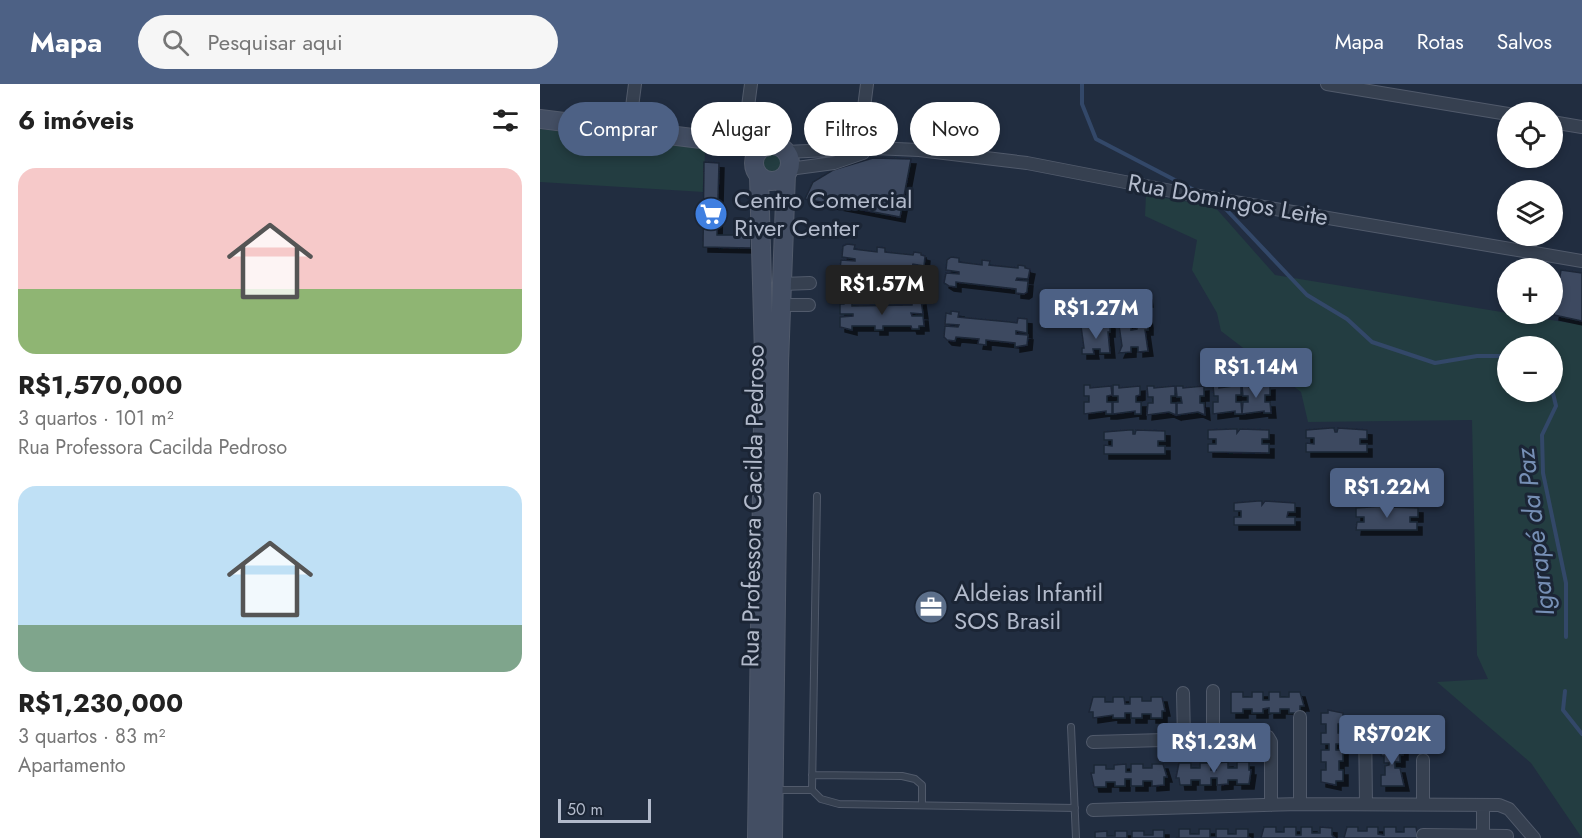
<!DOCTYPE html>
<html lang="pt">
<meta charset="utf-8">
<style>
:root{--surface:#fff;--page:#f6f6f6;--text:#222;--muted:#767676;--accent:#4d6185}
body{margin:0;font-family:Jost,sans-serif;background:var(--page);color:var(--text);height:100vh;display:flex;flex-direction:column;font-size:22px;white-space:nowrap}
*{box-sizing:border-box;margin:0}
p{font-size:20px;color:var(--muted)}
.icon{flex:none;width:33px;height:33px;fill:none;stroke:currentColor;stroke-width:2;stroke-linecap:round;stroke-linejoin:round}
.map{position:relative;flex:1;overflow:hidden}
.sheet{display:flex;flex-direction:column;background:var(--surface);width:540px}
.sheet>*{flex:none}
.guide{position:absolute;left:18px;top:18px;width:570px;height:54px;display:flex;gap:12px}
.tools{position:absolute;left:957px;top:18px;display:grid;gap:12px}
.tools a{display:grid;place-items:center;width:66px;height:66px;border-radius:50%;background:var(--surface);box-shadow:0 3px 9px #0003;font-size:30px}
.scale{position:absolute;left:18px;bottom:15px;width:93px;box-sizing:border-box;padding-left:6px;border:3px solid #b2bacb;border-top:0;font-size:16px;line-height:21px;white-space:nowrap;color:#b2bacb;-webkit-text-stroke:4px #1b2535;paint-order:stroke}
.price{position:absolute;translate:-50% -51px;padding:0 14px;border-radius:6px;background:var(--accent);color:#fff;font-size:20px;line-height:39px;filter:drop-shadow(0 2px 3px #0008)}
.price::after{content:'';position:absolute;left:50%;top:36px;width:18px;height:14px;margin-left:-9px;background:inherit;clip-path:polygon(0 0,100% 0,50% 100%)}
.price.active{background:#222;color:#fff}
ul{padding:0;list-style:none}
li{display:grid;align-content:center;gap:12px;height:318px;padding:0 18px}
li span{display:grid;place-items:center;height:186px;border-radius:18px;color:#555}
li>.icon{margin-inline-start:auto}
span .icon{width:108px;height:108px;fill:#fffc;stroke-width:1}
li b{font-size:26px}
h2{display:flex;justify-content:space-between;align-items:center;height:72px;padding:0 18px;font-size:26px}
.pill{padding:0 21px;border-radius:27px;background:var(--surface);box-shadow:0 3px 9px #0003;font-size:21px;line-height:54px}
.pill.active{background:var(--accent);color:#fff}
header{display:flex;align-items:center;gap:36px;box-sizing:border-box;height:84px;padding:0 30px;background:var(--accent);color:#fff}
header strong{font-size:28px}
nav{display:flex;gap:33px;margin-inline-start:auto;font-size:21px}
.search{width:420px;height:54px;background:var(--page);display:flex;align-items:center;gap:15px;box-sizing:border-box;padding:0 21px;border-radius:33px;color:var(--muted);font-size:22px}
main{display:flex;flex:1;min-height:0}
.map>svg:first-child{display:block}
</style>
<header>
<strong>Mapa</strong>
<div class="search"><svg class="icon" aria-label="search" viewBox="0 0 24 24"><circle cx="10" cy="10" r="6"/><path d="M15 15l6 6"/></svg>Pesquisar aqui</div>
<nav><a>Mapa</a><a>Rotas</a><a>Salvos</a></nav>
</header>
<main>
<section class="sheet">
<h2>6 imóveis<svg class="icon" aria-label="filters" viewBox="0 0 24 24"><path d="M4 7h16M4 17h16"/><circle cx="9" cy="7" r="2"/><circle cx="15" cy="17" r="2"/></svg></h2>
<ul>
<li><span style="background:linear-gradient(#f6c9c9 65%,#8fb573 0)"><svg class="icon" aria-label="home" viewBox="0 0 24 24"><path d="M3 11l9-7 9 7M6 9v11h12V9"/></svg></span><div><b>R$1,570,000</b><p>3 quartos · 101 m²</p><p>Rua Professora Cacilda Pedroso</p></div></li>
<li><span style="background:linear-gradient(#bfe0f5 75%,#7fa58c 0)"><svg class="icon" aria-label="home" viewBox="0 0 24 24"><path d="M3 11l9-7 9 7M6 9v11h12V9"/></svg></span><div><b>R$1,230,000</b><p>3 quartos · 83 m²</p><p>Apartamento</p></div></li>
</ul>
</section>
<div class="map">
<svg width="1042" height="754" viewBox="0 0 1042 754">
<defs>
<filter id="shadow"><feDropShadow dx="5" dy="5" stdDeviation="0" flood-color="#0009"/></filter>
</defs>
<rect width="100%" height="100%" fill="#212d40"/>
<path fill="#233d41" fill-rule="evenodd" d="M0,45L165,64L164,108L0,98Z
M222 79a10 10 0 1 1 20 0a10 10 0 1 1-20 0Z
M606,111L674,122L735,191L1042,241V754L991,679L897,598L948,595L937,571L932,336L768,338L761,308L681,247L677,229L652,186L657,156L605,132ZM1012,262V308H968V262Z"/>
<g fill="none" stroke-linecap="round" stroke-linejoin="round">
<path stroke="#334869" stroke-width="4" d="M542,0V20L556,55L656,107
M681,120L767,211L807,235L832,258L895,279L937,272H968
M1012,305L1016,322L1002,351L1003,389L1026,499V553
M1025,607L1023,626L1042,650"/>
</g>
<path fill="#3d4a60" stroke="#1d2737" stroke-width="1.5" filter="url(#shadow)" d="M333,74L371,75L360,133L265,115L273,98L293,86Z
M164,78L179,79L177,151H211V164L163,163Z
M307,160L315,161L314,165L337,168V163L345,164V168L373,171L374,168L381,169V171L385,172L384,182L373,180L372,183L383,184V194L380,197L371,196V192L312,185V190L304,189V186H300L301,176L315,177V175L302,173L303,162Z
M411,173L419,174V178L442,181V176L450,177L449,181L478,184V181L485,182V184L490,185L488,195L477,194L476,196L488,197L487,208L484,210L476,209V205L416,198V203L409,202L404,199L406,189L419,190V188L406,186L407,176Z
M1021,186L1042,189V237L1014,231Z
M607,211L608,218H605L608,239H598L597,235H591V240H579L581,234L578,212H591L590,217H596V212Z
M570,213V219H567L570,241H560V237H553V241L541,242L542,235H544L541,214H553V219L559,218V214Z
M381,216L383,230L371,229L372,232H383L384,242H379V245H372L371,242H343V246H335V242H312V246L300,243V233L313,232V230H300V220H304L305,217H312V222L372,221V217Z
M411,227L419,228L418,233L470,238L477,239L478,234L487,235V249L476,247V250L488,251L487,261L475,263V259L446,256V261L438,260L439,255L416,253L415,257L407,256L404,253L405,242L418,243L419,241L405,240L406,229L411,230Z
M608,240V246H605L608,267L598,268V263H591V268L579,269L582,262L579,241H591V246L597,245V241Z
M570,241V248H568L570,269H560V265H553L554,270H542V264H544L541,242H553V247H559V242Z
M544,301H550V304L571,302L572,311L567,312V318H572V330H566V327L544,330V318H549V312H544Z
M573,301H579V304L600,302V311L596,312V318H601V330H595V327L573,330V318H578V312H573Z
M673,301H679V304L701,301V311H696V318H701L702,330H695V327L673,330V318H678V312H674Z
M702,301H709V303L730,301V311H725V318H730L731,329H724V327L702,330L703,318H708V312H703Z
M607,302H614V304L635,302V312H631V319H636V331L629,328L607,331L608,319H613V313H608Z
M636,302H643V304L664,302V312H660V319H664L665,331L658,328L637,331V319H642L641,313H637Z
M791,344H794L795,348H797L798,344L827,346V355H820V360H827V368H766V359L774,360V354H766V346Z
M693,345H697V349L700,345L729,346V355H722V360H729V369L668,368V360H676V355H668V346Z
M589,346H593V350H595L596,346L625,347V357H618V362H625V370H564V361L572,362V356H564V348Z
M718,417H722V421L725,417L755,419V428H748L747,433H755V441H694V433H701V427H694V419Z
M845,422V426L848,423L878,424V433H870V438H877V446H816L817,438H824V433H816V424Z
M691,608H703V613H712V608H723V616H729V608H740V613H749V608H760L764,622H760V629H749V625H740V629H729V624L723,625V629H712V625H703V629H691Z
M553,613H565V618H573V613H584L585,620H590V613H602V617H611V613H622L625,627H622V634H611V630H602V634H591V629H585V634H573V631L553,634V628H549Z
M788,626L803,629V640H798V649H803V660H796V666H803V677H799V686H803V697H796V701L781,698V686H786V678H781V666H789V660H781V649H786V640H781V629H788Z
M841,661H863V671H860V678H855V684H860L864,702H841V691H845V682L849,681V679H844V672H841Z
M688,678V684H697V678H709V686H711L709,700H697V696H688V700L677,701V694H671V701H660V696H651V701H640L639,694H636L639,679H651V684H660V679H671V686H676V679Z
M586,680V688H591V680H603V684H612V680H623L627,693H624V701L612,702V697H603V702H591V695H585V702H575V698H566V703H554L551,689H554V681H566V685H574V681Z
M724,743H736V748H744V743H756V751H761V743H772V749H780V743L792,744V751L795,754H721Z
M807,743H818V747H827V743H838V750L844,751V743H856V748H864V743H876L878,754H804Z
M639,745H650V750H659V745H670V753H676V745H688V750H696V745H708V753L711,754H636L639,753Z
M613,746H624V754H592V747H604V751H613Z
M567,747V752H575V747H587V754H555V748Z"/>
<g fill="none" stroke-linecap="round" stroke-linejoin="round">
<g stroke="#515a6b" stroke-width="8">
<path id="lane" d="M277,412L272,706L281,715L299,720L535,724
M531,643L536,754
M272,691L362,692L375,695L382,701V721
M237,706H272"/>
</g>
<g stroke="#515a6b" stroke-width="14">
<path id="street" d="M787,0L968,30
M1012,38L1042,43
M89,46L95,0
M203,60L211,0
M246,68L333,64L379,66L487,79L647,110L1042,177
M318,70L327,0
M249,85L294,79L323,69
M242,200L270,199
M241,221H269
M673,607V654
M643,609L644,655
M760,633V720
M825,638L826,720
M553,658L728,653L731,658V721
M883,720V676
M943,721V752
M553,726L760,720L959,721L969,725L994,754
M883,751L967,752"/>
</g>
<g stroke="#515a6b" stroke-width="20">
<path id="secondary" d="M0,35L225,63
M214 79a18 18 0 1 1 36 0a18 18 0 1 1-36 0Z
M217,754L224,271L219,92
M233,754L239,280L246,90"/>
</g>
<use href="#lane" stroke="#364050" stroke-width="6"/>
<use href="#street" stroke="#364050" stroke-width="12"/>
<use href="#secondary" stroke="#434e63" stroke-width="18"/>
</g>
<defs>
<g id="supermarket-disc" transform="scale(1.725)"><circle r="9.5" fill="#3f7fe0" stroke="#1b2535"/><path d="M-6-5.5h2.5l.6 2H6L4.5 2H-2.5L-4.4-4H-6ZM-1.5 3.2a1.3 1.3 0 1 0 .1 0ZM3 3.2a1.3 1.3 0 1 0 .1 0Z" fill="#fff"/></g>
<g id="office-disc" transform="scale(1.725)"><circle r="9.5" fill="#5c6f8a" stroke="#1b2535"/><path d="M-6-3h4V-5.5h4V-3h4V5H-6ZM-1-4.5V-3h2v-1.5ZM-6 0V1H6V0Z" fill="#fff"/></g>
</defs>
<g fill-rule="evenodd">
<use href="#supermarket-disc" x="171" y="130"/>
<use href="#office-disc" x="391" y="523"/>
</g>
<g text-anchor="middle" stroke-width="6" stroke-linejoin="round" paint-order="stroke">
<g font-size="24" fill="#b2bacb" stroke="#1b2535" text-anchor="start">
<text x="194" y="124">Centro Comercial<tspan x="194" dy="28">River Center</tspan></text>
<text x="414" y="517">Aldeias Infantil<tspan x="414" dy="28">SOS Brasil</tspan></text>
</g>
<g font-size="24" fill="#b2bacb" stroke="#1b2535">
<text transform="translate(688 116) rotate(10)" y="8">Rua Domingos Leite</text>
<text transform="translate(213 422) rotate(-89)" y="8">Rua Professora Cacilda Pedroso</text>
</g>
<g font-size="26" font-style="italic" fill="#768fb5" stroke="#1b2535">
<text transform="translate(995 448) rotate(-97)" y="9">Igarapé da Paz</text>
</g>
</g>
</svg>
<div class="tools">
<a><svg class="icon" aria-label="locate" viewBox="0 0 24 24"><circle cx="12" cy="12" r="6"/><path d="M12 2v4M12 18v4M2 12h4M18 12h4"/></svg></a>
<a><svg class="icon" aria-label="layers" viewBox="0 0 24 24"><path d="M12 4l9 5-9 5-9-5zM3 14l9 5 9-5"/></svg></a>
<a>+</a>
<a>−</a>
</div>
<div class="scale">50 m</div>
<b class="price active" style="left:342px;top:232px">R$1.57M</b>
<b class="price" style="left:556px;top:256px">R$1.27M</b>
<b class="price" style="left:716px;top:315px">R$1.14M</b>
<b class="price" style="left:847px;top:435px">R$1.22M</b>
<b class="price" style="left:852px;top:682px">R$702K</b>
<b class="price" style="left:674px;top:690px">R$1.23M</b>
<div class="guide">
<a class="pill active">Comprar</a>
<a class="pill">Alugar</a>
<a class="pill">Filtros</a>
<a class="pill">Novo</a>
</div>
</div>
</main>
